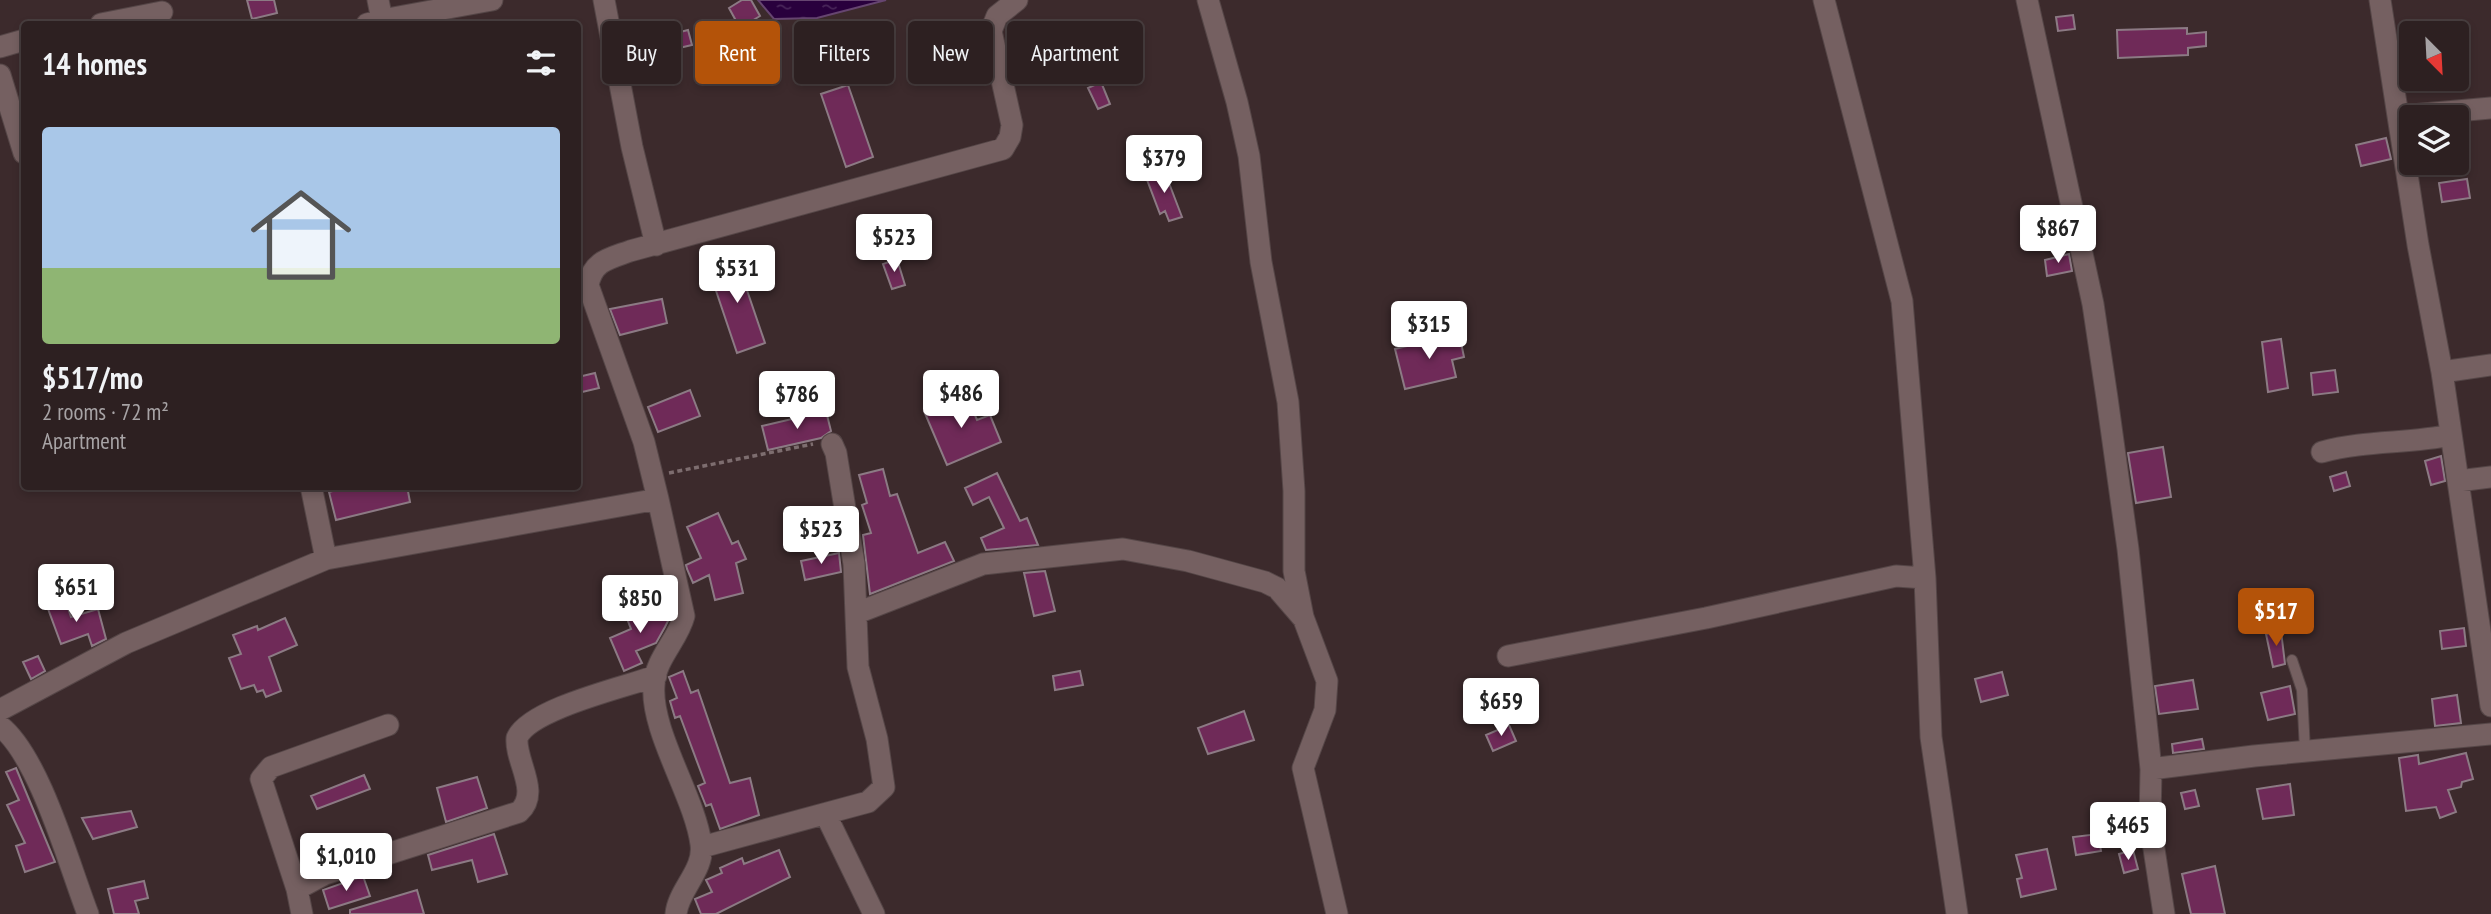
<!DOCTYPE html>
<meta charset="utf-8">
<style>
:root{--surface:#2d2021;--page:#35282a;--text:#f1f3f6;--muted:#a7a3a5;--line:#483e3f;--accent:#b45309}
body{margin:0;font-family:"PT Sans Narrow",sans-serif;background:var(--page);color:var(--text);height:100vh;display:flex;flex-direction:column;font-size:26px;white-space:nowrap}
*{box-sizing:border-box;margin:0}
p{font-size:23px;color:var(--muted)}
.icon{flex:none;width:38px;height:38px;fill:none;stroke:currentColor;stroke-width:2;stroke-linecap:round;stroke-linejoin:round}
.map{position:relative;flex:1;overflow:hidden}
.drawer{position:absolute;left:21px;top:21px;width:560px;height:469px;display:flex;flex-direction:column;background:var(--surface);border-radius:7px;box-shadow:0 4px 10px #0003,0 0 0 2px var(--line)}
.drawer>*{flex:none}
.top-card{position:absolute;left:602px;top:21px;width:665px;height:63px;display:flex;gap:14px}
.needle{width:46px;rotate:156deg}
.buttons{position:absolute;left:2399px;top:21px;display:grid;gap:14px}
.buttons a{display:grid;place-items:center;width:70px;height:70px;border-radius:7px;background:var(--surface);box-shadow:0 4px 10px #0003,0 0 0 2px var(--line);font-size:35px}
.price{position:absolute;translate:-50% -60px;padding:0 16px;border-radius:7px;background:#fff;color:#222;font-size:23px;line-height:46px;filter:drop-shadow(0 2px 4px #0008)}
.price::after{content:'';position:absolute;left:50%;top:42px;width:21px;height:16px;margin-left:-10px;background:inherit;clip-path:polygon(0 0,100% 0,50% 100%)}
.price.selected{background:var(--accent);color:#fff}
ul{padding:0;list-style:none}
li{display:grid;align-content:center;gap:14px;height:371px;padding:0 21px}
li+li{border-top:2px solid var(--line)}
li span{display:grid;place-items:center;height:217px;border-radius:7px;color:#555}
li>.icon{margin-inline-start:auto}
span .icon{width:126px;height:126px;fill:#fffc;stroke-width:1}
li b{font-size:30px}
h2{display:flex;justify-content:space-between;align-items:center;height:84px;padding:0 21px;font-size:30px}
.chip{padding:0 24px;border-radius:7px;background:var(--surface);box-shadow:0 4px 10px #0003,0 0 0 2px var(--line);font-size:24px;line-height:63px}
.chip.selected{background:var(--accent);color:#fff}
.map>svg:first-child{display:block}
</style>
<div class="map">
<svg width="2491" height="914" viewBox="0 0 2491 914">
<defs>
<pattern id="water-ripples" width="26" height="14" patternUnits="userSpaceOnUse" patternTransform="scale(1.75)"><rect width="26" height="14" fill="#29003d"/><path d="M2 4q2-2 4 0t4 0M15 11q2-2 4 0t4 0" fill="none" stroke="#482559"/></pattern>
</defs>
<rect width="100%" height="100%" fill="#3c2a2c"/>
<path fill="url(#water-ripples)" stroke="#664570" stroke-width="2" d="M758,0H886L817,18L774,19Z"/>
<path fill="#6f2a58" stroke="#8c7a84" stroke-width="2" d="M247,0H274L277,13L252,19Z
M742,0H751L760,16L740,28L729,8Z
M2073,15L2075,29L2058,31L2056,17Z
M2187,28V34L2206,32V46L2188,48V55L2118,58L2117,30Z
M688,30L692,45L649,55L645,41Z
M1101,82L1110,104L1098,109L1088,88Z
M848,85L873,157L846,167L821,94Z
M2386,138L2391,159L2361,166L2356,145Z
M1164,170L1182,217L1169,221L1165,211L1160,214L1146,177Z
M2467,179L2470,198L2442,202L2439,183Z
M2069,254L2072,271L2047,276L2045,260Z
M736,258L765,343L737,353L708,267Z
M897,259L905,285L892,289L883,264Z
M662,299L667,323L620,335L610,309Z
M1459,333L1464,357L1452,360L1456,377L1405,389L1395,349Z
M2281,339L2288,388L2268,392L2262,342Z
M2335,370L2338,392L2313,395L2311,373Z
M595,373L599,388L578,393V377Z
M690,390L700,416L658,432L648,407Z
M966,394L977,420L990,415L1001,442L947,465L924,411Z
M826,411L831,431L821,438L768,450L762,426Z
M2163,447L2171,497L2136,503L2128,453Z
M2441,456L2445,481L2431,485L2425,461Z
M883,469L890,496L897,494L918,553L945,542L954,561L870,594L863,535L871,533L862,505L867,503L859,475Z
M2346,472L2350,486L2334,491L2330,477Z
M997,473L1020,521L1027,518L1038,545L986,550L981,538L1004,528L989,497L973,505L965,488Z
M351,486H407L410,502L336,520L329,492Z
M718,513L732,544L738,541L746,559L736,563L743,593L715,600L709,575L693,583L687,569L686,565L701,558L687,527Z
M839,553L841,572L805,580L801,561Z
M1045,571L1055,611L1034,616L1024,573Z
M65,599L71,617L98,609L106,639L92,646L88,634L61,644L47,606Z
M660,602L668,621L665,627L656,643L636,651L642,663L624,671L610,638L631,629L626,616Z
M285,618L297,645L269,657L281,691L266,697L263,690L257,692L254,685L241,689L229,658L241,654L233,635L257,626L258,630Z
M2464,628L2466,646L2442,649L2440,631Z
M2281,631L2285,664L2273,667L2266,634Z
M38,656L45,671L31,679L23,662Z
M683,671L691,693L698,690L730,783L750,778L759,815L720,829L711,804L706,806L698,786L705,783L680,716L675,718L670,701L677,698L669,677Z
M1080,671L1083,685L1055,690L1053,676Z
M2002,672L2008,695L1981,702L1975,679Z
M2193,680L2198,709L2159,714L2155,686Z
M2290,686L2295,714L2268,720L2261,693Z
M2457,695L2461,723L2435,726L2432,699Z
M1244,711L1254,740L1208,754L1198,728Z
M1509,725L1516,741L1493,751L1486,735Z
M2202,739L2204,749L2173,753L2172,744Z
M2466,753L2473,779L2462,782L2461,787L2448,790L2456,812L2440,818L2436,807L2406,811L2399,758L2418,755L2419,764Z
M16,768L55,862L25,872L16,846L25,843L7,805L19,800L6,772Z
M364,775L370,789L317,809L311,796Z
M477,777L487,808L446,822L437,788Z
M2290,784L2294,815L2263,819L2257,789Z
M2195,790L2199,806L2185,809L2181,793Z
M131,811L137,827L93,839L82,818Z
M494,834L507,874L478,882L472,860L432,870L428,855Z
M2098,834L2101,851L2076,855L2073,837Z
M2047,849L2056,889L2021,897L2017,879L2022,878L2016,855Z
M779,850L790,877L716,914H701L695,899L712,892L706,880L722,873L720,868L742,858L744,864Z
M2133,850L2138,869L2124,873L2119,854Z
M2215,866L2225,914H2191L2182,874Z
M363,876L370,896L329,909L323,890Z
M144,881L148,898L135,901L139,914H114L108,889Z
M417,890L424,914H350V910Z"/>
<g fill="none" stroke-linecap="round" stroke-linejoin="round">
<g stroke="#554647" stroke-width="12">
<path id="lane" d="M2292,660L2302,690L2305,751"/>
</g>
<g stroke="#554647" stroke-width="23">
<path id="street" d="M604,0L632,147L656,245
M1208,0L1237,102L1249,156L1261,262L1288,402L1294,491V571L1303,617L1327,681L1325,710L1303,768L1337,914
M1824,0L1902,301L1925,578
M2027,0L2093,304L2107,398L2128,549L2151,769L2150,823L2164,914
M2380,0L2418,245L2442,372L2491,706
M382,20L492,0
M101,24L162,12
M367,24L382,20L378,0
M0,47L24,40
M0,75L24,153
M2400,116L2491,108
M2442,372L2491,365
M2322,452C2365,440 2408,444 2451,435
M2458,481L2491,477
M311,486L326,559
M658,499L684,616C678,640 655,659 654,685C650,731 695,797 701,844C705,870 678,890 676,914
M857,613L983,564L1123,549L1188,561L1265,582L1277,588L1302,617
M1508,656L1706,618L1896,576L1925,578L1931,737L1957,914
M0,710L126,643L326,559L658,499L644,442L588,285C593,261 608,259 630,251L1003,149L1010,137L1012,125L991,31L997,16L1017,0
M0,726C39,756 69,865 88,914
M2151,769L2254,756L2491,734
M826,815L874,914
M702,847L868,802L884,787L877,739L858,667L854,564L836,453L832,444
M297,889L261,779L271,767L388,725
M302,914L297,889L325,874L519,812C541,792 515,762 517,738C529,709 625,687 656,676"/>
</g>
<path stroke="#7d6d6f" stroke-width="3.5" stroke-dasharray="5 3.5" stroke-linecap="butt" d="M669,473L813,444"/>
<use href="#lane" stroke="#756061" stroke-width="10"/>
<use href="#street" stroke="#756061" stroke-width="21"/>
</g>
</svg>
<div class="buttons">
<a><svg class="needle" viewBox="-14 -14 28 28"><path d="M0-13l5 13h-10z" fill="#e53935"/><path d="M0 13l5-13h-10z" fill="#a7a3a5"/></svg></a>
<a><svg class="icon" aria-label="layers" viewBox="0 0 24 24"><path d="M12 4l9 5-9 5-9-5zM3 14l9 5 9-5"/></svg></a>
</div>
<b class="price" style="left:1164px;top:195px">$379</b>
<b class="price" style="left:2058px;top:265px">$867</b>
<b class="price" style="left:894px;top:274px">$523</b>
<b class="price" style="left:737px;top:305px">$531</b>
<b class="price" style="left:1429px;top:361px">$315</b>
<b class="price" style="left:961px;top:430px">$486</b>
<b class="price" style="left:797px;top:431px">$786</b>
<b class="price" style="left:821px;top:566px">$523</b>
<b class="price" style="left:76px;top:624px">$651</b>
<b class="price" style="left:640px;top:635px">$850</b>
<b class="price selected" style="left:2276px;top:648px">$517</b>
<b class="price" style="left:1501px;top:738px">$659</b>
<b class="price" style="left:2128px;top:862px">$465</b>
<b class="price" style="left:346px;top:893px">$1,010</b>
<div class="top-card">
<a class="chip">Buy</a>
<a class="chip selected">Rent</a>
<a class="chip">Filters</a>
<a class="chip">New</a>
<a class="chip">Apartment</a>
</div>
<section class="drawer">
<h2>14 homes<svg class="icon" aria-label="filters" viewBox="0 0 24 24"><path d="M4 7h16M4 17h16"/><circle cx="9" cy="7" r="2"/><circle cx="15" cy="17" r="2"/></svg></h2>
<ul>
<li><span style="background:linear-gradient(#a9c7e8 65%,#8fb573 0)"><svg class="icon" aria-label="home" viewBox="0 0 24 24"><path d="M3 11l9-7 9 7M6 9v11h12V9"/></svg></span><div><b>$517/mo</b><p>2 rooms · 72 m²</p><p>Apartment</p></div></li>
</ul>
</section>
</div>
